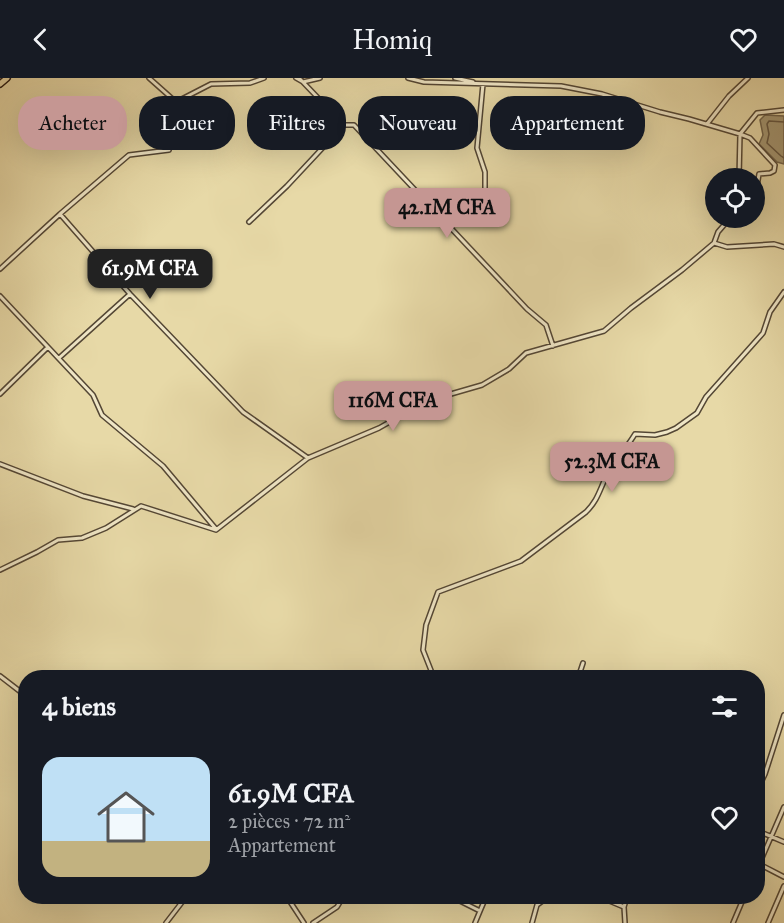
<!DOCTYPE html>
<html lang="fr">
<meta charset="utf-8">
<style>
:root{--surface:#171b24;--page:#20242c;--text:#f1f3f6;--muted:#9ea1a6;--accent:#c59692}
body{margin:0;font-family:"IM FELL Great Primer",serif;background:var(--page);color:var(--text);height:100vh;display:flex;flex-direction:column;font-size:22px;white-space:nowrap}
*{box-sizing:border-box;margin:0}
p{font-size:20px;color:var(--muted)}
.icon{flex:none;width:33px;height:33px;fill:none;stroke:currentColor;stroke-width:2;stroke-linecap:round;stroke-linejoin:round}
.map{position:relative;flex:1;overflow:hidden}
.panel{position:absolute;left:18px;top:592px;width:747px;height:234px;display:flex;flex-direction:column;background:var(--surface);border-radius:24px;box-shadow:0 6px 24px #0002}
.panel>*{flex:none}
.guide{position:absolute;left:18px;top:18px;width:748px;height:54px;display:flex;gap:12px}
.buttons{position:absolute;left:705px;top:90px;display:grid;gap:12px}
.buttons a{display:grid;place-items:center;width:60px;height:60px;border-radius:50%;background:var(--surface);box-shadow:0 6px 24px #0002;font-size:30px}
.price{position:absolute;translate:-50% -51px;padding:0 14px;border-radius:12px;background:var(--accent);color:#111;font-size:20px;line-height:39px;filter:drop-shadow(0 2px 3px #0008)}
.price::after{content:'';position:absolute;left:50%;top:36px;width:18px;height:14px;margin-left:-9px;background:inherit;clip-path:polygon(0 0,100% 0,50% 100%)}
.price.on{background:#222;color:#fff}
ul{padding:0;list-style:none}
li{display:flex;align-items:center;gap:18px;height:150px;padding:0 24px}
li span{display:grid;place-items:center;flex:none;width:168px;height:120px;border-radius:18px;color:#555}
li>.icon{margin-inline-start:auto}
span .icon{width:72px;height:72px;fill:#fffc;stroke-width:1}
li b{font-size:26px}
h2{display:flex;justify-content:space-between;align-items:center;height:72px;padding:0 24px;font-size:26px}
.tag{padding:0 21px;border-radius:24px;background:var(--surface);box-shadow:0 6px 24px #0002;font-size:21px;line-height:54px}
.tag.on{background:var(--accent);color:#111}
header{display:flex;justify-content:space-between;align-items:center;height:78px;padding:0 24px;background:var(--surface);font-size:27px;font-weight:600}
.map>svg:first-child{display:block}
</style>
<header><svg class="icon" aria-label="back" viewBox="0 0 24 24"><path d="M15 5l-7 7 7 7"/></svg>Homiq<svg class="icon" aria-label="heart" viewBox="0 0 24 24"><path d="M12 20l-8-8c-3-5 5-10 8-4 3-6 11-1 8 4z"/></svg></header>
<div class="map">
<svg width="784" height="845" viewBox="0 0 784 845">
<rect width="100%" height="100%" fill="#e7d9a7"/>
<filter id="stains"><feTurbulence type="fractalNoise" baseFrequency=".00333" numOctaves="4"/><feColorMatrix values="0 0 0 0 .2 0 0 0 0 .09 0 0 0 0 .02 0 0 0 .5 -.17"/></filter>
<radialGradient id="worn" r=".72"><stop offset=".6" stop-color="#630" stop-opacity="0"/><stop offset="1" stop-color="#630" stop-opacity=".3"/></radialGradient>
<path fill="#a49773" stroke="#70634b" stroke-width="1.5" d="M765,37L784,38V86L777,84L759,66L763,57L760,42Z"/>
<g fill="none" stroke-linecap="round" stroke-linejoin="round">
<path stroke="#645641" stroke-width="1.5" d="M784,44L769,43L767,46L769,56L767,65L781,78L784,80"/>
<g stroke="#544735" stroke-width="6">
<path id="minor" d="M149,0L176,24L211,6L250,5L264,0
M296,0L303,4L320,0
M408,0L424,4L561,8L602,16L660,34L689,41L740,56L750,60L775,87L774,93L770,95L759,96L755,121
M455,0L473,4
M707,46L729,18L748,0
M344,47H354L527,231L546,247L553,268
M739,100L740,56L757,35L784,32
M60,136L129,77L169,72L176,24
M441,140L485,112V94L477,70L483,6
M249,144L287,108L344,47L299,0
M714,165L718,154L730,140
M0,191L60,136L130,216L243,334L308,380
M0,218L93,317L102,337L163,388L216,451
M59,280L130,216
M0,316L48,269
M0,386L83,418L133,431
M0,492L37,474L58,462L82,460L106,450L141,428L216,452L308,380L379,350L411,332L437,320L482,307L509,291L526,275L604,253L631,230L682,192L714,165L727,169L774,166L784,169
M0,598L26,618
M434,600L423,572L426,547L438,514L521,483L586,434C597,423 599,414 605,401C613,385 626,371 635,356L655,357L667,354L676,350L697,335L706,319L763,255L770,234L784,214
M578,600L583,585
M758,711L765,696L784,637
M758,753L784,764
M759,786L784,799
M758,789L784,729
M287,819L304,845
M380,819L441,820L458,822
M458,819V822L480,833L475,845
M600,819L624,829
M480,833L486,819
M166,845L186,819
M313,845L337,829L343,819
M532,845L537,827L548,819
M625,845L624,829L627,819
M733,845L744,819
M768,845L784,808"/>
</g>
<g stroke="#23160f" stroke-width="8">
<path id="primary" d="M0,6L7,0"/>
</g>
<use href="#minor" stroke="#efe6c6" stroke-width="3"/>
<use href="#primary" stroke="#e7d9a7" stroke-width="5"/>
</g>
<rect width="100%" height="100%" filter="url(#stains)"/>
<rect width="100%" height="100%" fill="url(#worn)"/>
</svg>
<div class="buttons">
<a><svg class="icon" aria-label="locate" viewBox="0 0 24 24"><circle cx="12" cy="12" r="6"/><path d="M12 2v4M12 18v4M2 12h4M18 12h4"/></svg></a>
</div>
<b class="price" style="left:447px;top:161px">42.1M CFA</b>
<b class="price on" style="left:150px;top:222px">61.9M CFA</b>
<b class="price" style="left:393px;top:354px">116M CFA</b>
<b class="price" style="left:612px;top:415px">52.3M CFA</b>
<div class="guide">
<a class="tag on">Acheter</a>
<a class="tag">Louer</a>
<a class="tag">Filtres</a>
<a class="tag">Nouveau</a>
<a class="tag">Appartement</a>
</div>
<section class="panel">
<h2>4 biens<svg class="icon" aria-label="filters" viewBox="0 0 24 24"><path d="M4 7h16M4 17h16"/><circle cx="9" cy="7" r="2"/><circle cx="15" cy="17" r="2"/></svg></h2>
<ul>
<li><span style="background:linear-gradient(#bfe0f5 70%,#c2b280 0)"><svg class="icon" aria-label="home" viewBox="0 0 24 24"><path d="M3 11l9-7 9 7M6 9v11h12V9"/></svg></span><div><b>61.9M CFA</b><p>2 pièces · 72 m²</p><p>Appartement</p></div><svg class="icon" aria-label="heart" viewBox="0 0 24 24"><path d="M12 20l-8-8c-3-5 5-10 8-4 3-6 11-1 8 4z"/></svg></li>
</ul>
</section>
</div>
